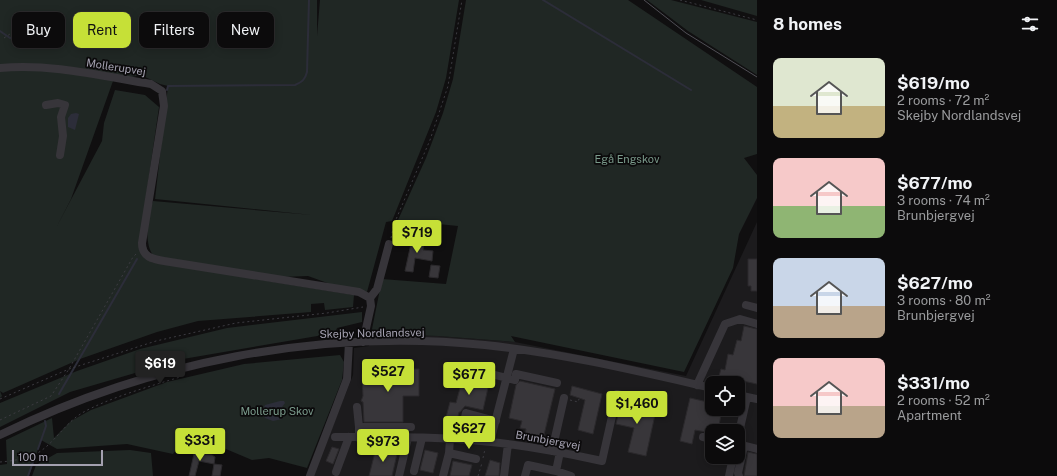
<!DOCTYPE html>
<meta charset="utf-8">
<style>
:root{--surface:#0c0b0c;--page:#1a191a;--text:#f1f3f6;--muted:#9a9b9d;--line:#2c2b2d;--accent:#c6e037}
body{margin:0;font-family:"Public Sans",sans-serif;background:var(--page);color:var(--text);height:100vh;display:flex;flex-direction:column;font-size:15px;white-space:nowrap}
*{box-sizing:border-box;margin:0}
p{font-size:13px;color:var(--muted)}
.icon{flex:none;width:22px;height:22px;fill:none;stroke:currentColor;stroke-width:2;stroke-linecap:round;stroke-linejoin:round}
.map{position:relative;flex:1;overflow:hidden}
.drawer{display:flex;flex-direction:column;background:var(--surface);width:300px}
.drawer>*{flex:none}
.banner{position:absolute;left:12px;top:12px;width:380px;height:36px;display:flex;gap:8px}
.fabs{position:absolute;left:705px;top:376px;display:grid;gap:8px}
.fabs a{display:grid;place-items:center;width:40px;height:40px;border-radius:8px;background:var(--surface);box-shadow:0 2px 10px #0003,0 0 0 1px var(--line);font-size:20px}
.scale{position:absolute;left:12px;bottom:10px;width:91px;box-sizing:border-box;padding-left:4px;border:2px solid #a4a1b0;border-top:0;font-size:11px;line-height:14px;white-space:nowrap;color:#a4a1b0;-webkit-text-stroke:3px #0b0a0b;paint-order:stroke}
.price{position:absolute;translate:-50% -34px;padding:0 9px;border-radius:4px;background:var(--accent);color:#111;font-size:13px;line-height:26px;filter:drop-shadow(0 1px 2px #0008)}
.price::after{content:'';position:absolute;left:50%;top:24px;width:12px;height:9px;margin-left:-6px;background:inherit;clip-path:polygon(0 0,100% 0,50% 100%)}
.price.active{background:#222;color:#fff}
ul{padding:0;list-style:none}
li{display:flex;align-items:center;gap:12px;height:100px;padding:0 16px}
li span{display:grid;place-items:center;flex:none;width:112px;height:80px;border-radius:8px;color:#555}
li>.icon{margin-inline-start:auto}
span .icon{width:48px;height:48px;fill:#fffc;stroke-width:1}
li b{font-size:17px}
h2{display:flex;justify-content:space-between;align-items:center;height:48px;padding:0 16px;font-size:17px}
.tag{padding:0 14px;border-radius:8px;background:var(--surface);box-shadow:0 2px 10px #0003,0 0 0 1px var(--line);font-size:14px;line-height:36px}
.tag.active{background:var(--accent);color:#111}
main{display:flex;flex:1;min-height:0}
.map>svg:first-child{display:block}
</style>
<main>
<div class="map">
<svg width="757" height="476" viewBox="0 0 757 476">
<rect width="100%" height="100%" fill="#100f10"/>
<path fill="#1c1b1d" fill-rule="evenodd" d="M757,222V476H313L353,375L354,348L369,346L371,334L438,336L515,342L686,376ZM712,383H738V409H712ZM712,431H738V457H712Z"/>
<path fill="#202724" d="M0,0H317V36L320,0H459L446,78L436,112L392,221L386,222L367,292L333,285L308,276L282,277L154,256C143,245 148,214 153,201L312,215L155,199L168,86L160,84L141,75L113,81L71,199L56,228L102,141L104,123L115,90L145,95L159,107L141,231L151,262L354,295L353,307L325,310L324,303L311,304V312L198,321L157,332L80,359L3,393L0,391L2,396L0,398Z
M466,0H628L757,87V154L744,158L757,175V198L739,234L733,268L684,372L511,336L515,342L438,336L371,334L382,279L446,284L458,226L398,220L426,158L443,113L453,79Z
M647,0H671L757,22V75L688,31Z
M701,0H757V16Z
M362,312V322L337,328L335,333L183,359L70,392L0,427V403L77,371L140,349L227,328Z
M340,355L344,362L342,380L307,468L269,458L252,460L188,433L173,454L127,444L57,449L41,440L29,476H0V465L7,464L6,440L52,418L54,438L71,421L91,410L167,382L244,364Z
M130,450L151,453L153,476H32L36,465L57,453Z"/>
<path fill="#2c2d39" d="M24,21L28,23L25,36L16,38L14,35L16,23Z
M76,113L79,114L75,130L68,127V118L71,114Z
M280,401H284L285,403L282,407L284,415L282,419L273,421L265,418L262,412L265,405Z"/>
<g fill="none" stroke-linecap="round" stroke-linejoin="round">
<path stroke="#2c2d39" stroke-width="2" d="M543,0L691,90
M0,31L10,38L15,37
M167,90L168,86L295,85C302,82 305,80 307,72L309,0
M59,394L137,259
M38,449L46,426L45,421
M28,476L33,462"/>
</g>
<path fill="#38363a" stroke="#2b292c" d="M412,239L424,240L423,250L433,251L432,261L415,258L413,272L405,271Z
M748,259H757V291H751V286H748Z
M431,265L440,266L438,278L429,277Z
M744,326L757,329V384L719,376L721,369L725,370L728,354L733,355L737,340L741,341Z
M363,369H419V396H403V422H364L363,402L361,401L363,396L362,375Z
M464,373L490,379L483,410L465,406L460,412H459L456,424L445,421L450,402L456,403Z
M520,381L555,389L543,439L525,435L526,429L520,428L522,421L509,418L516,385Z
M572,386L602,394L593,434L578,430L585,400L570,395Z
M690,398L712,403V409H722L718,431H712V433L695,430L692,444L680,441Z
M621,402H627L656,410L646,456L628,452L634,428L616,424Z
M332,447L339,449L333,464L326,461Z
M376,448L397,454L392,476H369Z
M425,450L438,453L433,473L420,470Z
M748,452L757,454V476H744Z
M194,454L212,455L215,457L214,464L199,461L195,476H189Z
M490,460L500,463L499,476H485Z
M453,461L472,465L469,476H450Z
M214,464L222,465L220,476H212Z"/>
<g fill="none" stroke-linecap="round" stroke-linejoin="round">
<path stroke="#3c3b41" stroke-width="1" stroke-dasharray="2 3" stroke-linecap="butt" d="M680,0L757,20
M4,38L10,34
M391,238L394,224L430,140L448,86L462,0
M337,335L358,334
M0,399L69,369L156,341L236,323L327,313L363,307
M570,400L578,402L579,399
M0,420L51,396L69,369L133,257L137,253
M483,458L485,449
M0,462C12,461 25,459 36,454C54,444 64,424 82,413C108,398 151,386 180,377
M478,476L482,463"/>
<path stroke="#37353a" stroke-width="8" d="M0,68C50,63 102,76 151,84L162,91L164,106L142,243C142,257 152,259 164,261L359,292L370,298
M46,105L58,103L65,105L61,117L63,136L60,155
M370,298L377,289L389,244
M746,305L757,308
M363,342L371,306L370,298
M457,374L459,366L515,380L516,374L557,383
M697,385L725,324L740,319L757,324
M738,395L757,399
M357,407L359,427
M463,426L466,413L496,421
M0,435C149,362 320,328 485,345C562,353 637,371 712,388
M335,437C387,437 439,436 491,442C528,446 565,453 602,461L617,394L645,401
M703,437L712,439
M738,437L747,397
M359,438V427H411
M450,439L449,453L476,459
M490,442L514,349
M738,444L757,449
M552,451L564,398
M414,471L422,438
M556,471L571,476
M336,472L349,437
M310,476L347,379L349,342
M399,476L408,438
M443,476L449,453
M504,476L508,444
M525,476L528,465L556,471L560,452
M729,476L733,457
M739,476L738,473L744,446"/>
<path stroke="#504f56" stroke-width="1" d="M644,0L686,33L757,77"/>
</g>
<g text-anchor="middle" stroke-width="3.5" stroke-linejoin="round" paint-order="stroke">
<g font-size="11" fill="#a4a1b0" stroke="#0b0a0b">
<text transform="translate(116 67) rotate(9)" y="4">Mollerupvej</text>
<text transform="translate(372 333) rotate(-1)" y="4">Skejby Nordlandsvej</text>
<text transform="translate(548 440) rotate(10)" y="4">Brunbjergvej</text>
</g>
<g font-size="11" fill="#7a9a8b" stroke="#0b0a0b">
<text x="627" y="163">Egå Engskov</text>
<text x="277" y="415">Mollerup Skov</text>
</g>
</g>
</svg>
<div class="fabs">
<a><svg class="icon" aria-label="locate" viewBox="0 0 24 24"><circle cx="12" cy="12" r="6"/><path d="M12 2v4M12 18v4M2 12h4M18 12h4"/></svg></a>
<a><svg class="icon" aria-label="layers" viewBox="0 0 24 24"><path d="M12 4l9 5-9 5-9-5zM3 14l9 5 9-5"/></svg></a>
</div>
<div class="scale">100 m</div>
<b class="price" style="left:417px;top:254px">$719</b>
<b class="price active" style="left:160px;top:385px">$619</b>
<b class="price" style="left:388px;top:393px">$527</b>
<b class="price" style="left:469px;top:396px">$677</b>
<b class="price" style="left:637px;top:425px">$1,460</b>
<b class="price" style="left:469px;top:450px">$627</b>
<b class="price" style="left:200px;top:462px">$331</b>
<b class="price" style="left:383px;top:463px">$973</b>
<div class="banner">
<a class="tag">Buy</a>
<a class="tag active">Rent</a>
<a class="tag">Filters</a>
<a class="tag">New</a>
</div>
</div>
<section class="drawer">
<h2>8 homes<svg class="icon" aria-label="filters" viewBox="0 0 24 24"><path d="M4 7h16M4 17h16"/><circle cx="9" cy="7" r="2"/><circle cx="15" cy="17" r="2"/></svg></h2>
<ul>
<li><span style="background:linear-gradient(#dfe7d0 60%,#c2b280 0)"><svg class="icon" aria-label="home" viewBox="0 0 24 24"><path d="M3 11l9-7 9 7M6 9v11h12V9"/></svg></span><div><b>$619/mo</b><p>2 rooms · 72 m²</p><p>Skejby Nordlandsvej</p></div></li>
<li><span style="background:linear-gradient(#f6c9c9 60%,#8fb573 0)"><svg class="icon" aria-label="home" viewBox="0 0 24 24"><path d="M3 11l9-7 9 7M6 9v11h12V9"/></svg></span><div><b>$677/mo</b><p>3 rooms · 74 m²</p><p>Brunbjergvej</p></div></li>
<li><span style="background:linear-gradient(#c9d6e8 60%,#b9a48a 0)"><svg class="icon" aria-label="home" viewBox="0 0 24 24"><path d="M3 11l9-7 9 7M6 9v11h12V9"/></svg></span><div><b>$627/mo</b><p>3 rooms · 80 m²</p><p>Brunbjergvej</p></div></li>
<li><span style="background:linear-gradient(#f6c9c9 60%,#b9a48a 0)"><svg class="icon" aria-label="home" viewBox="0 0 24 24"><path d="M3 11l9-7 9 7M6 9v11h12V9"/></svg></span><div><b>$331/mo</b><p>2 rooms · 52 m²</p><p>Apartment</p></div></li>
</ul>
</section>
</main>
